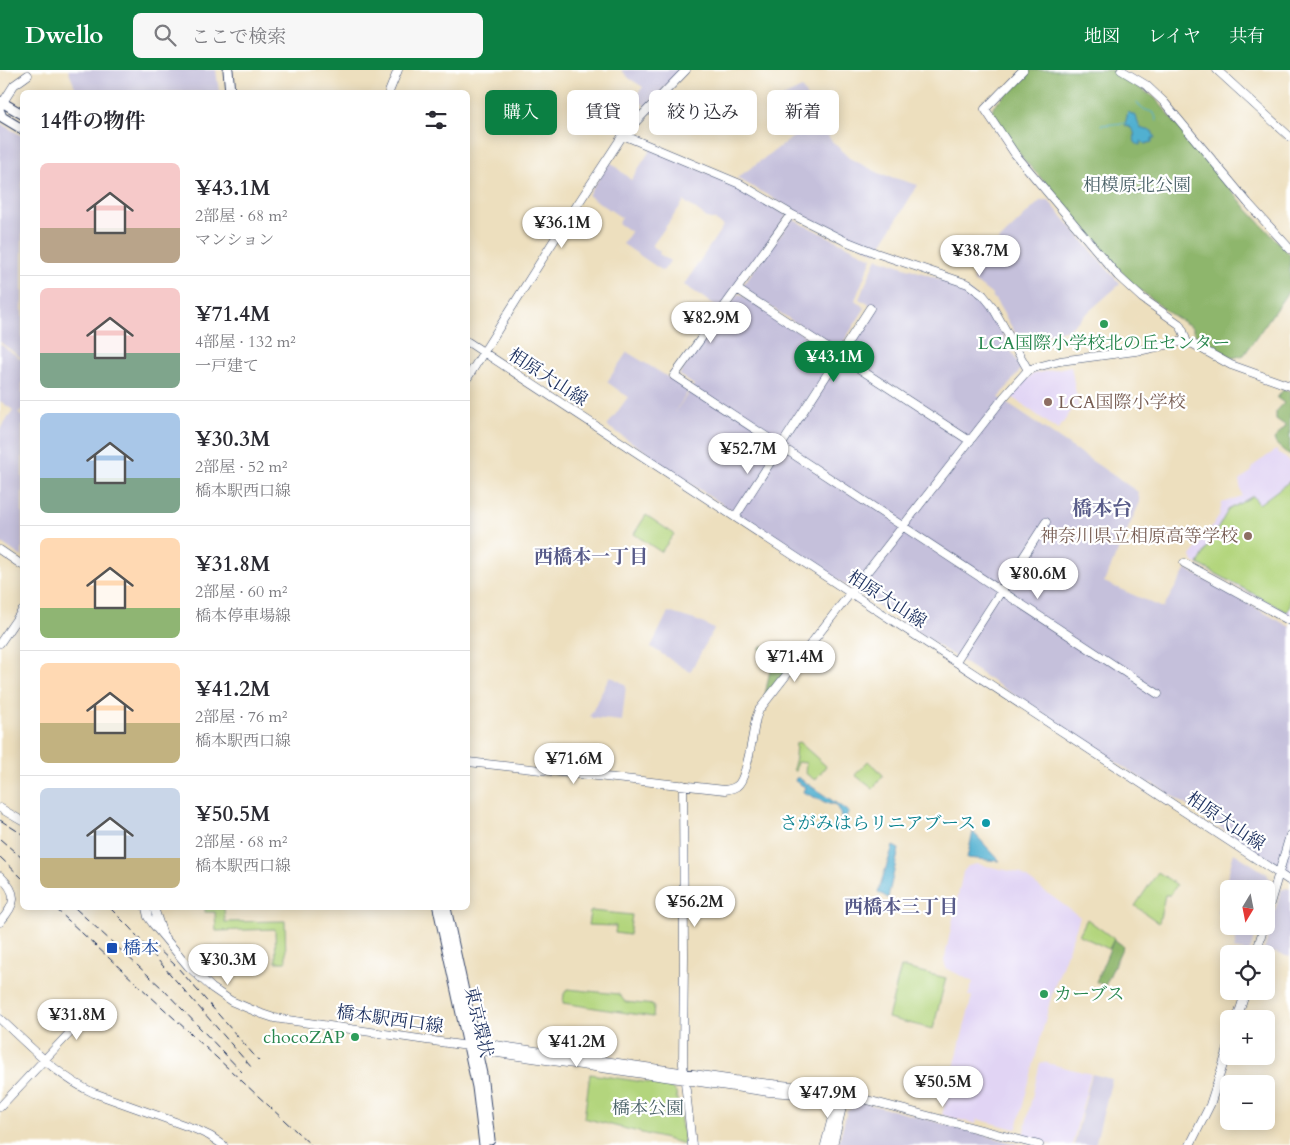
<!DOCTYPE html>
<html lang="ja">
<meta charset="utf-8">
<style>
:root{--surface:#fff;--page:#f7f7f7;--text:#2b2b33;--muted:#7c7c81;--line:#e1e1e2;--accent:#0b8043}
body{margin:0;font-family:Cardo,"Noto Serif JP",serif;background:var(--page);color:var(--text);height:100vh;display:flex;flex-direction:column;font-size:19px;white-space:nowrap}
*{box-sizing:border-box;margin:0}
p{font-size:16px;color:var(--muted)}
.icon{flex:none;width:28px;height:28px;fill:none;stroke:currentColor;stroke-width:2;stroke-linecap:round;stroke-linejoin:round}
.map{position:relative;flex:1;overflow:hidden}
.side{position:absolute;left:20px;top:20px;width:450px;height:820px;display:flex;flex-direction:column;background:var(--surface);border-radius:8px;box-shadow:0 2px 12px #0003}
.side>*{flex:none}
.guide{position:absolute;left:485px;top:20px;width:475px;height:45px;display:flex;gap:10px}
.needle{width:32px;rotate:190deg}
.buttons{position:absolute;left:1220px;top:810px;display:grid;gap:10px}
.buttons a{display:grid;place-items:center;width:55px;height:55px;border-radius:8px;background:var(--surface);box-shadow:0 2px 12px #0003;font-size:25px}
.price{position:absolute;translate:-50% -42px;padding:0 11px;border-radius:18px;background:#fff;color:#222;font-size:16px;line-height:32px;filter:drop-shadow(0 1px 2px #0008)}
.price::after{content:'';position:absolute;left:50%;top:30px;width:15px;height:11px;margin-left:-8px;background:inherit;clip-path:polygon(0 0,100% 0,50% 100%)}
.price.current{background:var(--accent);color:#fff}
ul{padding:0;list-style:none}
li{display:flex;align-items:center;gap:15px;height:125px;padding:0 20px}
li+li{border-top:1px solid var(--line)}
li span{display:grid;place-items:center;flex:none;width:140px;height:100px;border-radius:8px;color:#555}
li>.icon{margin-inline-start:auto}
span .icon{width:60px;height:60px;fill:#fffc;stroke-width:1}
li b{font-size:21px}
h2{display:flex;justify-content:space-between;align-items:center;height:60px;padding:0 20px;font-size:21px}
.chip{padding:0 18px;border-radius:8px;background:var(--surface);box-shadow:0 2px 12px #0003;font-size:18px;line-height:45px}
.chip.current{background:var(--accent);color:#fff}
header{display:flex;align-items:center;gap:30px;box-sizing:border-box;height:70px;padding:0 25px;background:var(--accent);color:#fff}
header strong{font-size:24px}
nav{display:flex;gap:28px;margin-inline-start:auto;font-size:18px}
.search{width:350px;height:45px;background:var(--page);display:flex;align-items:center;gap:12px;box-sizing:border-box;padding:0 18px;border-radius:8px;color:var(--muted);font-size:19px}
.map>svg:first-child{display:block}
</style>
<header>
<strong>Dwello</strong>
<div class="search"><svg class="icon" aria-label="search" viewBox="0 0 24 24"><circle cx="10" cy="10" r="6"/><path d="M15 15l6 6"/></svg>ここで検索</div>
<nav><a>地図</a><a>レイヤ</a><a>共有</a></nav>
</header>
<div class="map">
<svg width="1290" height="1075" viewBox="0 0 1290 1075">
<rect width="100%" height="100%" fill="#fff"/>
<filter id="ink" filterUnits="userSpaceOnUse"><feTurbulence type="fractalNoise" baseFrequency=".02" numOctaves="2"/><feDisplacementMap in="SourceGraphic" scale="10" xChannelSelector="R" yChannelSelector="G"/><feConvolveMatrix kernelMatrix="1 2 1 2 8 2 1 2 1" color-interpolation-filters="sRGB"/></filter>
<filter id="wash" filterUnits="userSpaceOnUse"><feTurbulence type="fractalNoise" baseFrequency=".0096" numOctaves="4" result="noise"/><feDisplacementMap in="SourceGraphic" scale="20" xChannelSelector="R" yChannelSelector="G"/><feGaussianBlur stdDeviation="1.12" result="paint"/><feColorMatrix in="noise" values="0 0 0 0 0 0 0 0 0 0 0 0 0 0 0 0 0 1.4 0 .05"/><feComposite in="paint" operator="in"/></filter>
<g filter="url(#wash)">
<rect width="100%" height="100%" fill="#eddfbe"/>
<path fill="#e1d4f4" d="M1071,296L1079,340L1074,337L1058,360L1012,327V325L1023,311L1033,304Z
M1276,380L1290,392V547L1193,492L1191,486L1219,446L1222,433L1242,426L1239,410L1251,402L1254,395Z
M977,794L1020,803L1080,847L1052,924L1017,1058L1015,1059L977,1049L976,1054L942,1045L972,926H968L973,912L946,898L944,891L963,802L968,796Z
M1043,992L1091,1004L1072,1075H1053L1023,1066L1040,993Z"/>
<path fill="#c5c0db" d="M68,0H216L219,22H77Z
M621,0H682L647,35L645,36L635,27L643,17L630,9Z
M802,18L830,69L849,88L881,104L918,115L876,183L820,155L737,108L796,65L774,31Z
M0,53L22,66V288L0,272Z
M651,79L730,112L787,145L720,238L684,215L723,156L715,150L707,148L684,131L652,176L660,181L659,184L670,191L663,201L623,174L631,162L618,153L622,148L588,125L610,92L631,110Z
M1041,130H1048L1120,214L1069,259L1020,271L998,234L991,224L974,211L972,202L979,190Z
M791,150H794L872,188L855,230L865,238L839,279H836L743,219L742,216Z
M877,188L955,214L970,222L981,231L993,246L1021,299L999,328L1138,422L1140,432L1104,512L1163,538L1185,501L1188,500L1290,557V803L1152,713H1148L670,400L647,385L648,383L607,356L628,327L607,312L627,282L689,320L675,342L694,315L679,305L738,224H740L841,289L874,237L859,229Z
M0,274L22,290V339L18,343L22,347V487L0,472V359L13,340L0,331Z
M668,542L698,551L714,559L690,602L651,577Z
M610,606L626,615L622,651L593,648L590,646Z
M1234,783L1267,804L1270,811L1266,824V819H1229V846L1217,843Z
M1287,818L1290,819V887L1264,880L1281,820Z
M1239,856H1257L1251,878L1248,882L1234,879Z
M1092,1004L1112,1009L1095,1075H1074Z
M860,1032L919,1047L1021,1075H838L847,1041L855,1036H859Z"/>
<path fill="#b3d57d" stroke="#67826e" d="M1290,411V536L1287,542L1198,494L1228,440L1253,426L1259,434Z
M646,445L674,464L661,482L634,464Z
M799,672L826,696L815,710L805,703L806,693L797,692L795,702L793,699L796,687L795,686L796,673Z
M868,691L883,705L873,719L855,705Z
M1158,802L1177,815L1170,825H1165L1159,853L1135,836Z
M205,838H224L225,852L285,851L286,892H276L275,859L216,861L215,842H205Z
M592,841L632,845L629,865L615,863L616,856L588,855L590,842Z
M1087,849L1114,869L1109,879L1079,865Z
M901,897L946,908L933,959L888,948Z
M567,919L619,924L625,932L654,935L653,947L563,933L564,924Z
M590,1004L670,1016L676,1023L685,1074L584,1048Z"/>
<path fill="#8eb66c" stroke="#547265" d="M1030,0H1113L1155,28L1248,140L1290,185V219L1244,285L1233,288L1197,267L1192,257L1172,245L1130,212L1051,119L1024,90L992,44L993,37Z
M1283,320L1290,322V386L1276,374L1274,369L1286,356L1276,349V342L1284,333L1277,328Z
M762,575L782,588L777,595L786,601L765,625L773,585L759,579Z
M1114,869L1123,876L1105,916L1096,912Z"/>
<path fill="#51b0d0" stroke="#367097" d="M1128,42L1136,46C1140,60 1139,58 1152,61L1155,68H1152V72L1145,74L1141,71L1140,75C1131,73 1136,68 1134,62L1131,58L1125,55Z
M796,708H799L849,742L842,753L840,743L835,734H829L803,722L805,717L795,711Z
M973,762L1000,791L967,788Z
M893,776L899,779L888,828L878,822Z"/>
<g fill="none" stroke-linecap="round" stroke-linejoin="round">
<path stroke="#51b0d0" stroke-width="1" d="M1137,32L1141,38L1154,43L1157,51
M1101,55L1125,53"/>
</g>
</g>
<g filter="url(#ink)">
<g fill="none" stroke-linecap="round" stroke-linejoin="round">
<g stroke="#3a496c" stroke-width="9">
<path id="secondary" d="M1023,0L985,39L1015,84L1118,206L1142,228L1179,254L1183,261L1187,273
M1121,0L1146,15L1164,32L1248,133L1290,179
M1217,0L1290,67
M0,37L14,15L28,5
M623,65L740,114L791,144L843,170L876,183L968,214L983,225L992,236L1028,300
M791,144L674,306L1158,624
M737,219L970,371
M468,272L1290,811
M468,307L553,172L623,65L686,0
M735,447L870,238
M0,480L22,495
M1184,493L1290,551
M0,573L22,541
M956,591L1046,452
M468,692L725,720C731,719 736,718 739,714C748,703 753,662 756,648L759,640L1004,327L1028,300L1037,297L1060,291L1143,280L1179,272L1193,274L1231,295L1290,316
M683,715L684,886L683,994L692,1075
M0,738L22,751
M0,806C19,824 16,834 0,852
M146,838L148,847L153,854L188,896L212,918L231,931L262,944L274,948L468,976L475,972L735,1010L829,1020L1039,1075
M154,838L162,862
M1266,847L1290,765
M1256,884L1264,856
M0,949C29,975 58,1007 94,1023L195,1059L210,1066L223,1075
M1237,949L1246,921
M472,978L477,980L769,1022L828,1026L840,1024
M0,1037L93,938
M825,1075L835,1036L841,1024
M833,1075L842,1037V1026
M1190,1075L1210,1035L1229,976"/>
</g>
<g stroke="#3a496c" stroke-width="9">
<path id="primary" d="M389,22L398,0"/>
</g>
<g stroke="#3a496c" stroke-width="11">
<path id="highway" d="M228,0L230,22
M0,31L22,44
M0,42L2,47L22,59
M438,838L477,1017L484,1075
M446,838L482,1004L490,1070"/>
</g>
<use href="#secondary" stroke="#fff" stroke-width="8"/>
<use href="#primary" stroke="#fff" stroke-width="8"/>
<use href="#highway" stroke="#fff" stroke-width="9"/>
<path stroke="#1b2f5e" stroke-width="1" stroke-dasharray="8 4" stroke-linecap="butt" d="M0,750L22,764
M0,769L22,788
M0,787L22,808
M55,838L311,1075
M75,838L162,918L242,1002
M110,838L130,858L252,998
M152,873L178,898L259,991"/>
</g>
</g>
<g fill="#2e9e5b" stroke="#fff" stroke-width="2">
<circle cx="1104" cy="254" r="5"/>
<circle cx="1044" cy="924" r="5"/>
<circle cx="355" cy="967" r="5"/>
</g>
<g fill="#8d6e63" stroke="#fff" stroke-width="2">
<circle cx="1048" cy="332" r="5"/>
<circle cx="1248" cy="466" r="5"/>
</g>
<circle fill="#0f9aa8" stroke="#fff" stroke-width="2" cx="986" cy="753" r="5"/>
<rect fill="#1a4fb4" stroke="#fff" stroke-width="2" x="106" y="872" width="12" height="12" rx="2.5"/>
<g text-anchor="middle" stroke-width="4.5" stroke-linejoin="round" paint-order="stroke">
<g font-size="18" fill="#496167" stroke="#fff">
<text x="1137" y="121">相模原北公園</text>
<text x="648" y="1044">橋本公園</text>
</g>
<g font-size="18" fill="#27864d" stroke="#fff">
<text x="1104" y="279">LCA国際小学校北の丘センター</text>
<text x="1054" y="930" text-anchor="start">カーブス</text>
<text x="345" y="973" text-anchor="end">chocoZAP</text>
</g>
<g font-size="18" fill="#1b2f5e" stroke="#fff">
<text transform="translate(548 307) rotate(33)" y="6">相原大山線</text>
<text transform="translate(887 529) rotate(33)" y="6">相原大山線</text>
<text transform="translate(1226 751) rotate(34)" y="6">相原大山線</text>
<text transform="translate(390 949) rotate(8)" y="6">橋本駅西口線</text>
<text transform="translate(479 952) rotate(77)" y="6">東京環状</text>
</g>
<g font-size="18" fill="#785e54" stroke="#fff" text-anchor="start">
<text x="1058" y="338">LCA国際小学校</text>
<text x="1238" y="472" text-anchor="end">神奈川県立相原高等学校</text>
</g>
<g font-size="18" fill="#0d838f" stroke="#fff" text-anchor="end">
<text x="976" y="759">さがみはらリニアブース</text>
</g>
<g font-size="18" fill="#164399" stroke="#fff" text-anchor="start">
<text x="123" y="884">橋本</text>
</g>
<g font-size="19" font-weight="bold" fill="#585b89" stroke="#fff">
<text x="591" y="493">西橋本一丁目</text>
<text x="901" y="843">西橋本三丁目</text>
</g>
<g font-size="20" font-weight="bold" fill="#585b89" stroke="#fff">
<text x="1102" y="445">橋本台</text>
</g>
</g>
</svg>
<div class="buttons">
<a><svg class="needle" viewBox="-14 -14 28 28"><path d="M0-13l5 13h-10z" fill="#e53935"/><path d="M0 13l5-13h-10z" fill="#7c7c81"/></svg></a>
<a><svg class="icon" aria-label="locate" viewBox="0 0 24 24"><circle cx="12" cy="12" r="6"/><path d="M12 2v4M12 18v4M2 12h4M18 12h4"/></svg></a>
<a>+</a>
<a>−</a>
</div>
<b class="price" style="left:562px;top:179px">¥36.1M</b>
<b class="price" style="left:980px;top:207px">¥38.7M</b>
<b class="price" style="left:711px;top:274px">¥82.9M</b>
<b class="price current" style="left:834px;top:313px">¥43.1M</b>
<b class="price" style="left:748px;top:405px">¥52.7M</b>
<b class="price" style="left:1038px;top:530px">¥80.6M</b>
<b class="price" style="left:795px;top:613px">¥71.4M</b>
<b class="price" style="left:574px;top:715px">¥71.6M</b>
<b class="price" style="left:695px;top:858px">¥56.2M</b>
<b class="price" style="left:228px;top:916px">¥30.3M</b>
<b class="price" style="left:77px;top:971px">¥31.8M</b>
<b class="price" style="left:577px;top:998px">¥41.2M</b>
<b class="price" style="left:943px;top:1038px">¥50.5M</b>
<b class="price" style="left:828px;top:1049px">¥47.9M</b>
<div class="guide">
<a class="chip current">購入</a>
<a class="chip">賃貸</a>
<a class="chip">絞り込み</a>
<a class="chip">新着</a>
</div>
<section class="side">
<h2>14件の物件<svg class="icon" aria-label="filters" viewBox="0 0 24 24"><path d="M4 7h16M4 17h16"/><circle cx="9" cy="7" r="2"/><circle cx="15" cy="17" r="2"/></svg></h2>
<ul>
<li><span style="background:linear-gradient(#f6c9c9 65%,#b9a48a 0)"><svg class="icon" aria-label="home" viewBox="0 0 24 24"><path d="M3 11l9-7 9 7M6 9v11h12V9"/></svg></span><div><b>¥43.1M</b><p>2部屋 · 68 m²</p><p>マンション</p></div></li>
<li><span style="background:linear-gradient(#f6c9c9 65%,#7fa58c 0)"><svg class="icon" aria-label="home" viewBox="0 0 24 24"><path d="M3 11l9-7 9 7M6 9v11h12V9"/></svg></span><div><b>¥71.4M</b><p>4部屋 · 132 m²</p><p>一戸建て</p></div></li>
<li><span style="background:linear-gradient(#a9c7e8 65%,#7fa58c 0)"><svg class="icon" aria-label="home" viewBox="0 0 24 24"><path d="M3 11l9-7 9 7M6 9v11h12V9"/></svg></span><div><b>¥30.3M</b><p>2部屋 · 52 m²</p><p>橋本駅西口線</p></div></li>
<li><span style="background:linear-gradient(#ffd9b3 70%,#8fb573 0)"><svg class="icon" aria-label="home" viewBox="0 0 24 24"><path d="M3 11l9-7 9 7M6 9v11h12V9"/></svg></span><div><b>¥31.8M</b><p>2部屋 · 60 m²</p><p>橋本停車場線</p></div></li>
<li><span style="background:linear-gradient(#ffd9b3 60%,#c2b280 0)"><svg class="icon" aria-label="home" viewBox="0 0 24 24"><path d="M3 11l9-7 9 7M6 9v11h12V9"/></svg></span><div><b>¥41.2M</b><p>2部屋 · 76 m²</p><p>橋本駅西口線</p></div></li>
<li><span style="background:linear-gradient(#c9d6e8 70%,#c2b280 0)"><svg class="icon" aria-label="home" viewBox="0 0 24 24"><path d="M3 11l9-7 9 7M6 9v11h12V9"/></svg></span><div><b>¥50.5M</b><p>2部屋 · 68 m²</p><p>橋本駅西口線</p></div></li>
</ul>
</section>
</div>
